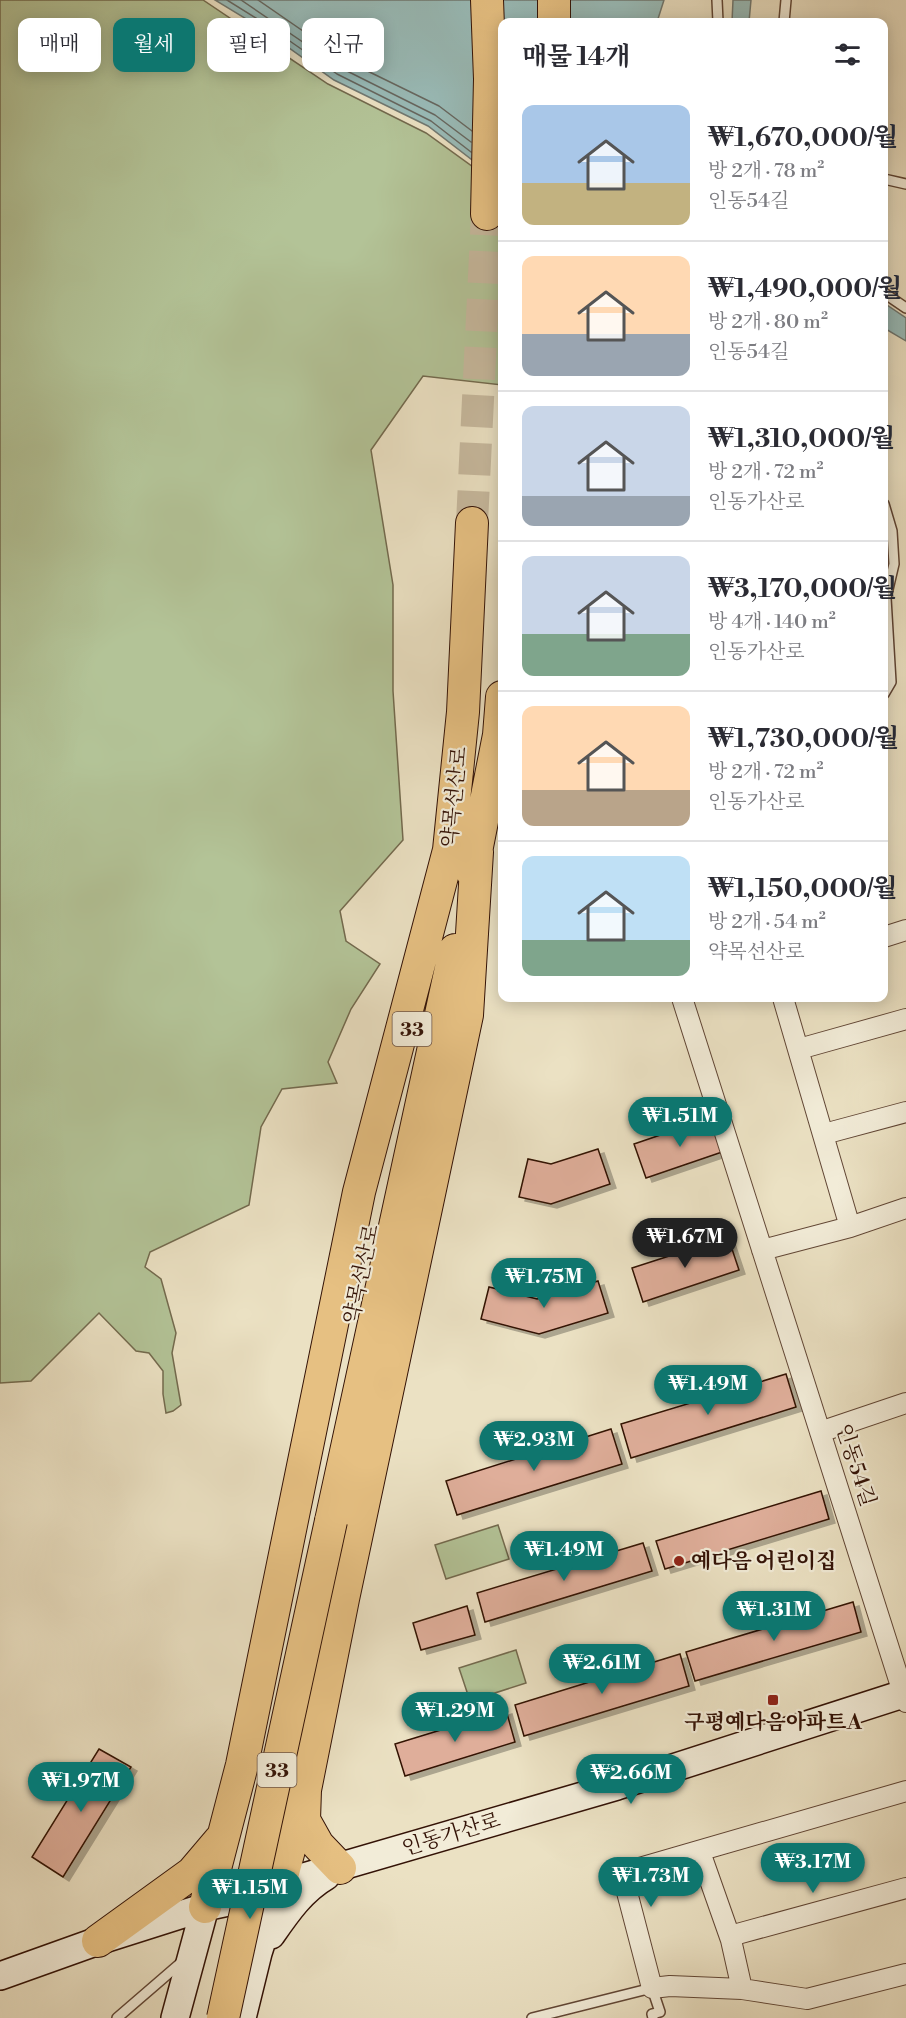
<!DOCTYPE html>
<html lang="ko">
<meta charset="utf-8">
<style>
:root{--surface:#fff;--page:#f2f2f3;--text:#2b2b33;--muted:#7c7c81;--line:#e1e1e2;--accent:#0f766e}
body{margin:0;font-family:"Libre Bodoni","Noto Serif KR",serif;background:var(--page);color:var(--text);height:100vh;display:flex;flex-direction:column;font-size:22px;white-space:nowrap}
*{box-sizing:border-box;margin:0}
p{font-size:20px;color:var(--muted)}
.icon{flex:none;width:33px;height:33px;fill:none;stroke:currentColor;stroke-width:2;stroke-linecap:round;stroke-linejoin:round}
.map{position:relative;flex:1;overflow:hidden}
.sheet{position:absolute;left:498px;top:18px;width:390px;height:984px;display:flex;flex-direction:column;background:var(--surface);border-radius:12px;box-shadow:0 3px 15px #0003}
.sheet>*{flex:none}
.guide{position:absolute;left:18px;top:18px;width:390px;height:54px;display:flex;gap:12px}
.price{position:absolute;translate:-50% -51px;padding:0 14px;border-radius:21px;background:var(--accent);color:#fff;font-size:20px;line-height:39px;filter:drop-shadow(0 2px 3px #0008)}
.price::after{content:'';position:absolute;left:50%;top:36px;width:18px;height:14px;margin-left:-9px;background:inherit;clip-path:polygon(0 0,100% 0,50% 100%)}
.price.current{background:#222;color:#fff}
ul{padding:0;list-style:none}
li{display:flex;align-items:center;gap:18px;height:150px;padding:0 24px}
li+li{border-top:2px solid var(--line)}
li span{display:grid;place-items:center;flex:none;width:168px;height:120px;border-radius:12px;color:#555}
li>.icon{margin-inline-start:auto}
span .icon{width:72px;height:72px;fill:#fffc;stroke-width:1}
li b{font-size:26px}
h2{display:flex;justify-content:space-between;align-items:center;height:72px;padding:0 24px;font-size:26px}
.chip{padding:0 21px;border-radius:12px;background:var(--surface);box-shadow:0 3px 15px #0003;font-size:21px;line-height:54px}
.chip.current{background:var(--accent);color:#fff}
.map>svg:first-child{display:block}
</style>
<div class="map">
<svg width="906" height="2018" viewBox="0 0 906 2018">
<defs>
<filter id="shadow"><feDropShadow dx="6" dy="4" stdDeviation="0" flood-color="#0004"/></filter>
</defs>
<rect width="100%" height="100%" fill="#ebe1c3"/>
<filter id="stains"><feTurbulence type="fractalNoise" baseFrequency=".00333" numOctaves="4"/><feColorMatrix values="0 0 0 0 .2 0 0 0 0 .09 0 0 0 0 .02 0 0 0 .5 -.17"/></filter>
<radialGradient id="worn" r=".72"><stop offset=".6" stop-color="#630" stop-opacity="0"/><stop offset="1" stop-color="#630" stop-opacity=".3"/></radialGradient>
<path fill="#b3c397" stroke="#736a4e" stroke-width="1.5" d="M0,0H203L328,84L426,133L502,188V385L423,376L371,450L393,585V691L403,840L340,911L346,941L380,964L351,1009L328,1062L337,1083L282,1089L261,1127L249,1205L150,1252L145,1267L161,1279L176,1333L172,1353L181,1405L173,1411L166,1413L163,1394V1371L149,1353L136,1351L99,1313L31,1381L0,1383Z
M498,1525L509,1559L446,1579L435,1545Z
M516,1650L526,1683L470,1701L459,1668Z"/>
<path fill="#99bcb9" stroke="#707871" stroke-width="1.5" d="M215,0H664L657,22H502V183L428,126L334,80L261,28Z
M733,0H751L749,22H732Z
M884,303L906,318V341L884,328Z"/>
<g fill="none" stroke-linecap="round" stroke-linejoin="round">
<path stroke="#666760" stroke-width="1.5" d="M227,0L264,23L337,74L431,121L471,152
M241,0L341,68L435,115L471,142
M258,0L345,60L439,106L472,131"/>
</g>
<path fill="#dfae9a" stroke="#331206" stroke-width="1.5" filter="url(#shadow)" d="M713,1117L725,1151L646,1178L634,1144Z
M598,1149L610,1184L551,1204L519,1197L528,1159L551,1164Z
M728,1237L739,1270L643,1302L632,1268Z
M598,1281L608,1313L539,1334L481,1319L489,1287L537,1299Z
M786,1374L796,1407L631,1458L621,1424Z
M611,1429L622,1464L457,1515L446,1481Z
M821,1491L829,1519L665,1569L656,1541Z
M643,1543L652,1571L485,1622L477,1593Z
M853,1602L861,1632L695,1681L686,1652Z
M467,1606L475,1635L421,1650L413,1623Z
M680,1654L689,1686L524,1736L515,1705Z
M506,1710L515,1742L405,1776L395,1744Z
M99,1749L131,1767L63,1877L32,1857Z"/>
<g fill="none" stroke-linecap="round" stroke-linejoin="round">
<path stroke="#c6b89d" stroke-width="32" stroke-dasharray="32 16" stroke-linecap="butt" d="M472,523L487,214"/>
<g stroke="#614635" stroke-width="12">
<path id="service" d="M717,0L718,22
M784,22L786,0
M884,179L906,184
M884,293L906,308
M884,504L892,531L894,564L886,598L891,682L884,694
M117,2018L183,1961
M532,2018L652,1988L660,2012L652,2014L653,2018"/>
</g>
<g stroke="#614635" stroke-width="22">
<path id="minor" d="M884,937L906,930
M682,998L906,1702
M783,998L850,1227
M799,1049L906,1019
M824,1134L906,1112
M762,1250L850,1227L906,1208
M820,1432L906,1403
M906,1791L622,1873L652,1988L670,1986L742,1989L807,1999L906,1974
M700,1852L731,1940L742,1989
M730,1936L906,1888"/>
</g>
<g stroke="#331206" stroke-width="30">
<path id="secondary" d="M271,1935C287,1912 302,1890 326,1876
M0,1976L98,1941L205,1907L242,1899L280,1884L617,1786L906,1693
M175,2018L205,1907
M242,2018L258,1953L280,1884"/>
</g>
<g stroke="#331206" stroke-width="34">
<path id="trunk" d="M487,0L490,79L487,214
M554,22V0
M445,869L449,850L463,712L472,523
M472,872L499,735L502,697
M331,1521L455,950
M340,1868L318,1845L304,1820L305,1790L343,1599L467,1015L477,852
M280,1884L302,1801
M205,1907L242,1765L359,1192L449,850
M98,1941L192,1873L220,1840"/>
</g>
<use href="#service" stroke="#f2ecd8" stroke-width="9"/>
<use href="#minor" stroke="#f2ecd8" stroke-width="20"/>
<use href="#secondary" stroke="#f2ecd8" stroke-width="27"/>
<use href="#trunk" stroke="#e6c082" stroke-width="32"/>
<g stroke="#331206" stroke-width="34" stroke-linecap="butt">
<path id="trunk-bridge" d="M223,2018L331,1521"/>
</g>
<use href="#trunk-bridge" stroke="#e6c082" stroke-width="32"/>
</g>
<g fill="#8f2418" stroke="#f2ecd8" stroke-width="2">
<circle cx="679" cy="1561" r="6"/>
<rect x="767" y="1694" width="12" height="12" rx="3"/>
</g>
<g text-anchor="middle" stroke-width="4.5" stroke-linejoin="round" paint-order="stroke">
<g fill="#f2ecd8" stroke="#6c5345" stroke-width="1.5">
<rect x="392.5" y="1012" width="39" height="34" rx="4.5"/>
<rect x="257.5" y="1753" width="39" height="34" rx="4.5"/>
</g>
<g font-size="20" font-weight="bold" fill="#331206">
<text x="412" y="1036">33</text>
<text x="277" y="1777">33</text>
</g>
<g font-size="21" fill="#331206" stroke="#f2ecd8">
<text transform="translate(454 797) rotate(-84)" y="7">약목선산로</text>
<text transform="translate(361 1274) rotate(-78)" y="7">약목선산로</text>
<text transform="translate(856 1465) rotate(72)" y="7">인동54길</text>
<text transform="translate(451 1834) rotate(-17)" y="7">인동가산로</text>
</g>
<g font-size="21" font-weight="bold" fill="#331206" stroke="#f2ecd8" text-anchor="start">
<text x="691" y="1568">예다음 어린이집</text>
<text x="773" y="1729" text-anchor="middle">구평예다음아파트A</text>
</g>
</g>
<rect width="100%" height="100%" filter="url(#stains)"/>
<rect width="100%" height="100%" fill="url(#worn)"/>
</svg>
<b class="price" style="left:680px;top:1148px">₩1.51M</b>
<b class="price current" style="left:685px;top:1269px">₩1.67M</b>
<b class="price" style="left:544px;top:1309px">₩1.75M</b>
<b class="price" style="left:708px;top:1416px">₩1.49M</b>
<b class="price" style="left:534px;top:1472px">₩2.93M</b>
<b class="price" style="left:564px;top:1582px">₩1.49M</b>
<b class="price" style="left:774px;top:1642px">₩1.31M</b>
<b class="price" style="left:602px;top:1695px">₩2.61M</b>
<b class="price" style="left:455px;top:1743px">₩1.29M</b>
<b class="price" style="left:631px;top:1805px">₩2.66M</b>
<b class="price" style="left:81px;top:1813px">₩1.97M</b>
<b class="price" style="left:813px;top:1894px">₩3.17M</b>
<b class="price" style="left:651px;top:1908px">₩1.73M</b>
<b class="price" style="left:250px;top:1920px">₩1.15M</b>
<div class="guide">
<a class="chip">매매</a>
<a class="chip current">월세</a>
<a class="chip">필터</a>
<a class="chip">신규</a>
</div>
<section class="sheet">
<h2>매물 14개<svg class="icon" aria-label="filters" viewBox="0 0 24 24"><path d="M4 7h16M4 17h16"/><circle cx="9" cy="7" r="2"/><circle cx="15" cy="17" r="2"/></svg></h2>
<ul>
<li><span style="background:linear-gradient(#a9c7e8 65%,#c2b280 0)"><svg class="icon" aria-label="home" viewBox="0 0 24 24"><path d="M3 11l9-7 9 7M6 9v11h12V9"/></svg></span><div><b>₩1,670,000/월</b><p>방 2개 · 78 m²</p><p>인동54길</p></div></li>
<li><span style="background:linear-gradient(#ffd9b3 65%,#9aa5b1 0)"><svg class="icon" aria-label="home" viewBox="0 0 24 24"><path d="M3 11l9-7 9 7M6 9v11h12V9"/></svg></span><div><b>₩1,490,000/월</b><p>방 2개 · 80 m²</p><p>인동54길</p></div></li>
<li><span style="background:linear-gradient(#c9d6e8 75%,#9aa5b1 0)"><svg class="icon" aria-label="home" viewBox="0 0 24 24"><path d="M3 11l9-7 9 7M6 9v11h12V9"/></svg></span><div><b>₩1,310,000/월</b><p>방 2개 · 72 m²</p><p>인동가산로</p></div></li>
<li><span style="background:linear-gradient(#c9d6e8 65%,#7fa58c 0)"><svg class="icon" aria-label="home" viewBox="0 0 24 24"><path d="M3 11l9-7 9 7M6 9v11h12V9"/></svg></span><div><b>₩3,170,000/월</b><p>방 4개 · 140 m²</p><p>인동가산로</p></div></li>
<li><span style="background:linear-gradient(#ffd9b3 70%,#b9a48a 0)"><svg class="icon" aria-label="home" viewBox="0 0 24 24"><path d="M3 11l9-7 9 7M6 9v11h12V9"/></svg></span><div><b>₩1,730,000/월</b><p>방 2개 · 72 m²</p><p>인동가산로</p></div></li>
<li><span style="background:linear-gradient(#bfe0f5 70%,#7fa58c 0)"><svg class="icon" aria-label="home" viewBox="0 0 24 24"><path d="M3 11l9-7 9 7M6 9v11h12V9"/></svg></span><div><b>₩1,150,000/월</b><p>방 2개 · 54 m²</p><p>약목선산로</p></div></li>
</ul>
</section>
</div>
